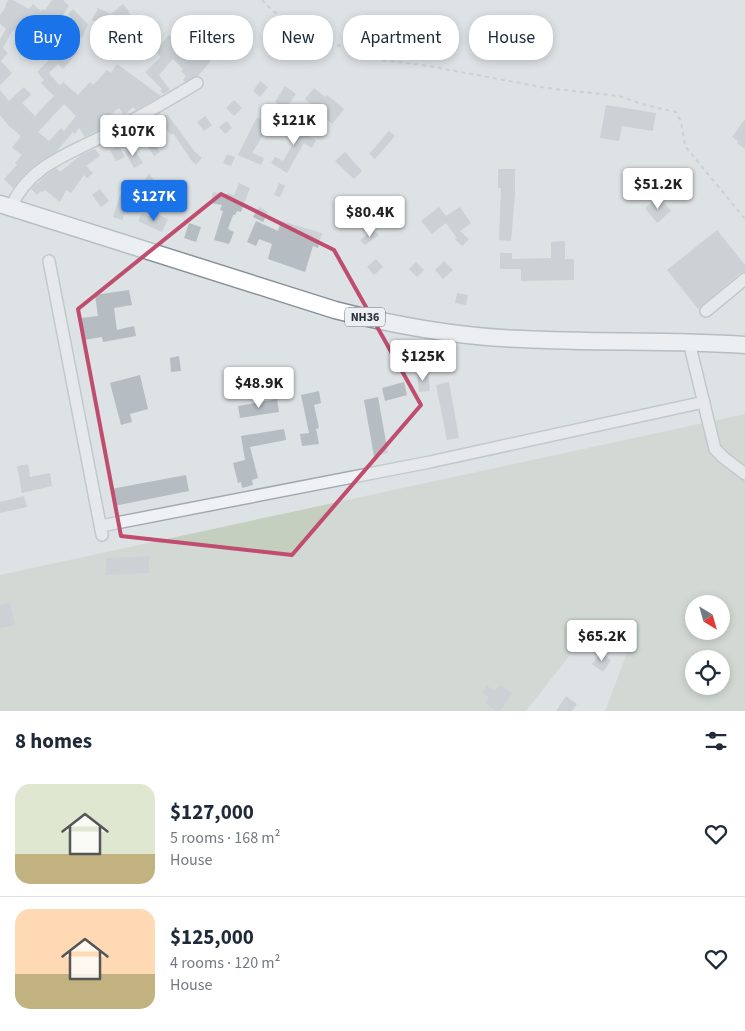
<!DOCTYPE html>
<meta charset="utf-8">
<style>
:root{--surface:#fff;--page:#f2f2f3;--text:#1f2937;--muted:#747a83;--line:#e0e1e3;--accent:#1a73e8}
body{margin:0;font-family:"Source Sans 3",sans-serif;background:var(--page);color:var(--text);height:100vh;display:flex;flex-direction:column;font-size:19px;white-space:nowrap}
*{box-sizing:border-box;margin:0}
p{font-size:16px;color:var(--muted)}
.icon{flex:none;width:28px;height:28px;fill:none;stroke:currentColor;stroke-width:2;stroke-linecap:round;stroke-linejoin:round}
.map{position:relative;height:711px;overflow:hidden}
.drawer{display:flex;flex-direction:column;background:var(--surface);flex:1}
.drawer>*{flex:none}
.hud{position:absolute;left:15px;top:15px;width:715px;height:45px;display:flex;gap:10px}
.needle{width:32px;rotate:143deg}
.buttons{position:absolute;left:685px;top:595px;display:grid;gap:10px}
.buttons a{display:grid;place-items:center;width:45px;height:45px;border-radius:50%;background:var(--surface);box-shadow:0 2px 8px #0003;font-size:25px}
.price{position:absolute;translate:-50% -42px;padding:0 11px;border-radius:5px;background:#fff;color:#222;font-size:16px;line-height:32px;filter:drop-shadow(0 1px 2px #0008)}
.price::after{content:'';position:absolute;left:50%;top:30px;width:15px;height:11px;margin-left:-8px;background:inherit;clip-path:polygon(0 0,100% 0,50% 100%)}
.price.on{background:var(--accent);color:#fff}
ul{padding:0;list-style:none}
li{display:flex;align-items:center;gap:15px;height:125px;padding:0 15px}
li+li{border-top:1px solid var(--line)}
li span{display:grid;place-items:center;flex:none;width:140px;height:100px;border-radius:15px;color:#555}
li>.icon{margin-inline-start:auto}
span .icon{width:60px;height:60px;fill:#fffc;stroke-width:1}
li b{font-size:21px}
h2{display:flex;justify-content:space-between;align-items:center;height:60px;padding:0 15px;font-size:21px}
.tag{padding:0 18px;border-radius:20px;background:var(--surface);box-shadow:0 2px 8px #0003;font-size:18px;line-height:45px}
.tag.on{background:var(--accent);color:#fff}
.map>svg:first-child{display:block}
</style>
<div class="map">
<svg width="745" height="711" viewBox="0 0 745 711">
<rect width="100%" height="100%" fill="#dde2e5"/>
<path fill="#c5cfbf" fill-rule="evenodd" d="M745,414V711H605L629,648L596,622L526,711H0V575ZM694,604H721V631H694ZM694,659H721V686H694Z"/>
<path fill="#b5bcc2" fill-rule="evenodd" d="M8,0H13L29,9L33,4L41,11L43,9L45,10L52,0H63L69,6L55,27L42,19L41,21L38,19L36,22L38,24L34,31L52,43L56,37L78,52L63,69L58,64L49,73L60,86L63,82L78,95L90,82L93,85L107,70L111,73L117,64L161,96L136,110L133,107L124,115L119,108L102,121L106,126L85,137L79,128L75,134L73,132L57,151L37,164L24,175L13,188L4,179L17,165L15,163L22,155L12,148L21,136L9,126L0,115V90L9,101L24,87L31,95L22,103L35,116L54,96L41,83L44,80L37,72L54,55L39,43L16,29L15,31L13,30L3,48L8,53L1,61L12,73L0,85V39L6,29L0,24V15L6,7H5ZM64,104L76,116L64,131L61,128L49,141L38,132Z
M123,4L129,11L128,12L136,21L135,22L149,34L141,44L142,45L130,57L119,46L122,43L105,27L92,20L98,8L111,14Z
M73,9L88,24L82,38L75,35L79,25L68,14Z
M221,23L234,30L229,38L226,36L213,46L228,54L224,61L215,56L198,76L185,82L183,80L186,76L181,71L183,69L173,59L159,75L170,90L163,94L160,91L162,89L145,72L161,57L155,51L169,35L184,47L188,42L195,48L218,31Z
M281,30L299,42L290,54L273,42Z
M260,81L268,87L260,97L253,91Z
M285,86L296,94L286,109L275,102Z
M314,88L325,97L327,95L344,109L332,124L305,99Z
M234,100L242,108L234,116L226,108Z
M606,105L656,113L653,131L622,126L619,141L600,138Z
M167,114L195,152L202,158L196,165L191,160L173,133L171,135L161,123L165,120L163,117Z
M205,116L212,125L204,131L197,122Z
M257,117L267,124L268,121L276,126L271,135L265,132L252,153L264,158L261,165L238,155Z
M745,119V149L737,143L738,141L732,137Z
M292,120L304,127L301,133L316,140L312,148L304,143L287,173L271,163L275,157L283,161L296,139L285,132Z
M227,121L232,128L225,134L219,127Z
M144,129L160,152L154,156L138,132Z
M389,131L395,136L375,159L369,154Z
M119,146L125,157L116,161L110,150Z
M132,146L143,163L134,168L124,151Z
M95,149L100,156L86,166L93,173L87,178L84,175L71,193L66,190L60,202L45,190L43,192L41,191L37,195L31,189L45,176L56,168L60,172L81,155Z
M345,152L362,171L354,179L335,161Z
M227,154L235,157L231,166L223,163Z
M498,169H515V194L511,241L499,240L501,188H498Z
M149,173L160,190L144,181Z
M133,179L138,185L130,192L125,186Z
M168,180L177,182L176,185L184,187L182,197L165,193Z
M239,183L250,188L241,212L237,211L235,215H233L228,229L234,232L229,244L214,240L223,211L220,210L222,205L211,203L213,192L226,195L227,193L234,195Z
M279,183L285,186L280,197L274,195Z
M100,189L109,201L101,207L92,195Z
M120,195L141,205L137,213L127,208L122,220L113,217Z
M659,196L671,211L657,223L645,208Z
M351,205L357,214L350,219L343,210Z
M259,207L268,212L263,222L253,217Z
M439,207L446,216L460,207L471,223L460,231L469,239L462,246L455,239L457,238L446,223L432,234L421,221Z
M400,209L404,216L395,221L391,214Z
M142,213L155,219L157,214L168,219L162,232L138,221Z
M256,221L278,231L281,221L322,233L318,248L313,246L305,272L268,259L272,244L259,239L256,246L247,242Z
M189,223L201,227L196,242L184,238Z
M374,230L379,235L365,245L360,240Z
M717,230L745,265V272L740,273L698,309L667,270Z
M565,241V259H574V280L521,281V269H500V253H512V259L551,258V242Z
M376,259L383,267L374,275L367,267Z
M444,261L453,270L443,279L435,270Z
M416,262L424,270L417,277L409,269Z
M129,290L132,305L114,308L117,330L134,326L136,336L103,342L102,337L84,340L81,318L98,316L95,295Z
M457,293L468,295L466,305L455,303Z
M179,356L181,371L171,372L170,358Z
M428,372L430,391L419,392L417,373Z
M140,375L148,409L130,414L132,422L121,425L110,383Z
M404,382L407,395L385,401L382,388Z
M449,382L459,438L447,440L436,385Z
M319,391L321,403L314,405L319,428L316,429L319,444L302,446L300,434L309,433L301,395Z
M378,397L388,453L374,456L364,400Z
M277,399L279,412L240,418L238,406Z
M284,429L286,440L250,447L258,478L252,480L253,485L242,488L241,482L238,483L233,463L245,460L241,436Z
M28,464L30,477L50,473L52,486L22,493L17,466Z
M186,475L189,491L114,506L111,489Z
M24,496L27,507L0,513V502Z
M149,556V573L106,575V558Z
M10,603L15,625L0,628V605Z
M601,653L611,660L603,672L592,664Z
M500,685L512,693L500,711H497L485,703L489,697L482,693L487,686L495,691Z
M566,696L577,704L572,711H556Z"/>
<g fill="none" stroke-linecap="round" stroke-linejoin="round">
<g stroke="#a3aaaf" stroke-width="14">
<path id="minor" d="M11,208C28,164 75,152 113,131C141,116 169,100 197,83
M49,261L102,535
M706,311L745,279
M689,342L715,449L724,458L745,474
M101,526L430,462L704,402"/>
</g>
<g stroke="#86919b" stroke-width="19">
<path id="highway" d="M0,204L335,310C393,325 461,337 522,339C596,343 671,340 745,345"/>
</g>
<path stroke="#b7bcc0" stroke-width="2" stroke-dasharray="4 4" stroke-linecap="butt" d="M262,0L274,12L302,27L338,45L380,60L423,65L547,88L619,96L645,105L676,112L681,122L685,146L745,219"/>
<use href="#minor" stroke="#eff2f4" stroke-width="11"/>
<use href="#highway" stroke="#fff" stroke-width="16"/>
</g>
<path d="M0 0H745V711H0ZM221,194L334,250L421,405L292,555L121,536L78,309Z" fill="#dde2e5" fill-opacity=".55" fill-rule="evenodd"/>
<path fill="none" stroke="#c04d6f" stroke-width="4" stroke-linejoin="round" d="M221,194L334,250L421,405L292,555L121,536L78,309Z"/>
<g text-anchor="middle" stroke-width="5" stroke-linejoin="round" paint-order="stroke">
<rect fill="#ecf0f3" stroke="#636b72" stroke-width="1" x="345" y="307.5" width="40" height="19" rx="4"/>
<g font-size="12" font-weight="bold" fill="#28323b">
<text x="365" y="321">NH36</text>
</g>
</g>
</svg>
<div class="buttons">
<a><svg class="needle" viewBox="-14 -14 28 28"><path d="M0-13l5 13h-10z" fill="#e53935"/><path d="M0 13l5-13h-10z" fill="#747a83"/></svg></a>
<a><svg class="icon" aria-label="locate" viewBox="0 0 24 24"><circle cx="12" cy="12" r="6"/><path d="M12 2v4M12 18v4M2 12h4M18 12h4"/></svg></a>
</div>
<b class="price" style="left:294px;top:146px">$121K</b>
<b class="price" style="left:133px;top:157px">$107K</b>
<b class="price" style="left:658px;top:210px">$51.2K</b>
<b class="price on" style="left:154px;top:222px">$127K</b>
<b class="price" style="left:370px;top:238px">$80.4K</b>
<b class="price" style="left:423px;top:382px">$125K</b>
<b class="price" style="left:259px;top:409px">$48.9K</b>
<b class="price" style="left:602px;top:662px">$65.2K</b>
<div class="hud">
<a class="tag on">Buy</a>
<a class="tag">Rent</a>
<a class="tag">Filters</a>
<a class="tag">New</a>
<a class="tag">Apartment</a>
<a class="tag">House</a>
</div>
</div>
<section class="drawer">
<h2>8 homes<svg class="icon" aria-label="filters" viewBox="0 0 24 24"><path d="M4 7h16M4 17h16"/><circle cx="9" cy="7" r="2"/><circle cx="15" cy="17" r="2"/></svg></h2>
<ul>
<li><span style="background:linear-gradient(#dfe7d0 70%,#c2b280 0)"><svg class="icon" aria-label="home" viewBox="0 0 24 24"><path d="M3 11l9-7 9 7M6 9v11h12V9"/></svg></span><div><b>$127,000</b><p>5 rooms · 168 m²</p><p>House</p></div><svg class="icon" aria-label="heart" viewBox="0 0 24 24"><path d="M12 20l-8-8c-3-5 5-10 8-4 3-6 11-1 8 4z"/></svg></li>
<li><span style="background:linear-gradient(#ffd9b3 65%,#c2b280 0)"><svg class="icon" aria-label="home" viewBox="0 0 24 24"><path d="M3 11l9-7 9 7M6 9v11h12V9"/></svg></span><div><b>$125,000</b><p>4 rooms · 120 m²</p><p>House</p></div><svg class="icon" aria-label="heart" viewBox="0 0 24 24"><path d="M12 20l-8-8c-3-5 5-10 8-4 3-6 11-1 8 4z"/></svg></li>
</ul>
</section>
